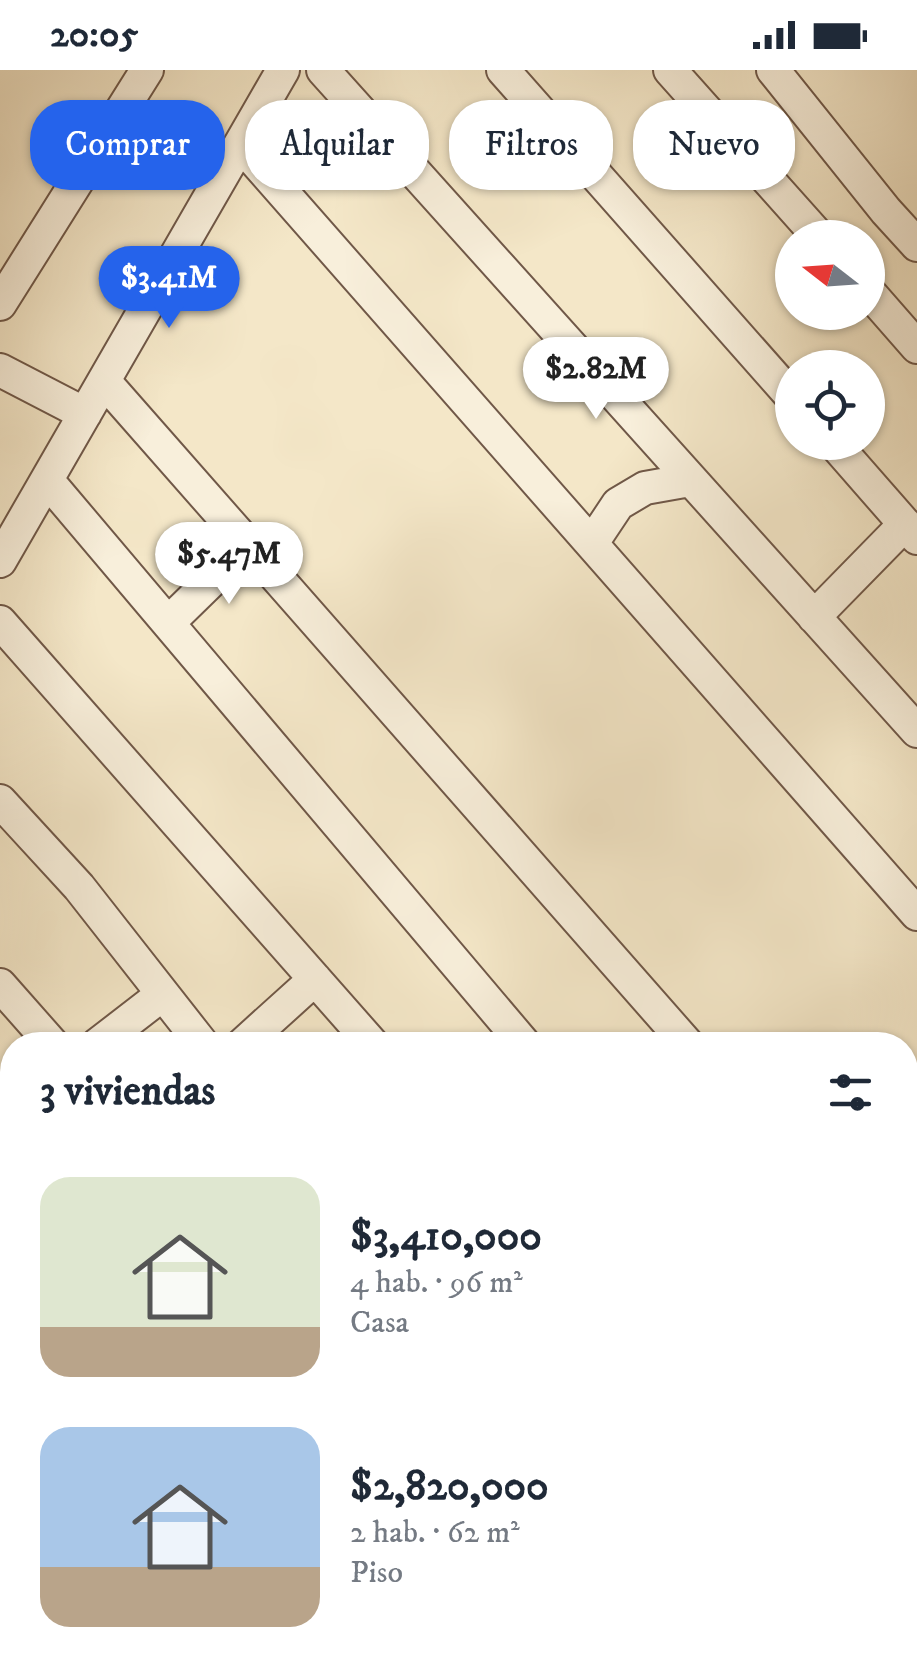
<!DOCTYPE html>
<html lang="es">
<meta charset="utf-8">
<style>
:root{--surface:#fff;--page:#f2f2f3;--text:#1f2937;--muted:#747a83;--accent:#2563eb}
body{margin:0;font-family:"IM FELL DW Pica",serif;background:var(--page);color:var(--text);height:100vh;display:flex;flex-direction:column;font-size:38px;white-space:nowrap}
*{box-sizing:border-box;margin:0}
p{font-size:32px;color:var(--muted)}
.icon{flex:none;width:55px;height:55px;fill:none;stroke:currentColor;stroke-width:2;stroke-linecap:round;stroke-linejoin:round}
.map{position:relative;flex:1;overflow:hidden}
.sheet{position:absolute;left:0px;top:962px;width:918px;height:642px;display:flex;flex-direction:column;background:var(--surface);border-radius:40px 40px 0 0;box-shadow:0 2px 8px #0004}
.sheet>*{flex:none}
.banner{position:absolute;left:30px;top:30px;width:858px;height:90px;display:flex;gap:20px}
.needle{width:65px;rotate:287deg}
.buttons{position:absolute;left:775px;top:150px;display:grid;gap:20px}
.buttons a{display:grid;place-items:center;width:110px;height:110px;border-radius:50%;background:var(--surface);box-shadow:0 2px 8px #0004;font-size:50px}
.price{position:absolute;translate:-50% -85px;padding:0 22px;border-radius:35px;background:#fff;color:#222;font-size:32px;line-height:65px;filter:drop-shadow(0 2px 5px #0008)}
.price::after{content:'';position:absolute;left:50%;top:60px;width:30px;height:22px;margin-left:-15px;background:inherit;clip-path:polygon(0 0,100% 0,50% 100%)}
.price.current{background:var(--accent);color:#fff}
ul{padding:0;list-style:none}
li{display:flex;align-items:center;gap:30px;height:250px;padding:0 40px}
li span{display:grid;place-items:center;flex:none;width:280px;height:200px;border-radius:30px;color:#555}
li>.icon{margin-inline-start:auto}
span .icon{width:120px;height:120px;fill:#fffc;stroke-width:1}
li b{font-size:42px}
h2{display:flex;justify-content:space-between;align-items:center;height:120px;padding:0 40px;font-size:42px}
.pill{padding:0 35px;border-radius:40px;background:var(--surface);box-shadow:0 2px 8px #0004;font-size:35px;line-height:90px}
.pill.current{background:var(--accent);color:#fff}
.status{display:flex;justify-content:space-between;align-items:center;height:70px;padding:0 50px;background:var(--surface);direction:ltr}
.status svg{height:28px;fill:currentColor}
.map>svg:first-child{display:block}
</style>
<div class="status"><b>20:05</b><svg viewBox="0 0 49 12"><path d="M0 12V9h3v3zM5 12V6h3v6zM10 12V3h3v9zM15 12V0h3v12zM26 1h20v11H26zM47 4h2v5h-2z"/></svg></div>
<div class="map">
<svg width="917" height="1604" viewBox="0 0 917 1604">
<rect width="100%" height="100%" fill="#f4e7c8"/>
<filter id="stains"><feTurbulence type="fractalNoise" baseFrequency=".002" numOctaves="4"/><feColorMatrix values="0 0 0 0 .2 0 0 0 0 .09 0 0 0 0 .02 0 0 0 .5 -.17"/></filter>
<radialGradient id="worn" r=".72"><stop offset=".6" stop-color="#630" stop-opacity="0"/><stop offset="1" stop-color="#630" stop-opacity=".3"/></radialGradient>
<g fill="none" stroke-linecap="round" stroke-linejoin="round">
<g stroke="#705848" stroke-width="36">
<path id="minor" d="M323,0L917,661
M503,0L792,327
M670,0L820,168
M773,0L886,141L917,175
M241,75L917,844
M868,221L917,277
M0,234L147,0
M0,300L85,344
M104,311L688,975
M833,372L917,468
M47,410L525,975
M592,473L618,434L645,418L690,410
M0,491L283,0
M814,547L905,454
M0,552L373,975
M168,553L247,476
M0,731L79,817L203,975
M0,915L53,975
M97,975L163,924
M242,975L315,909
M905,1221L917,1235
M905,1383L917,1369
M0,1412L12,1401
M0,1581L12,1570
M580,1592L589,1604
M734,1592L743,1604
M811,1592L829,1604
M776,1604L782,1592"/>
</g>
<g stroke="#44281e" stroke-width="44">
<path id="major" d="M0,1310L12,1324
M0,1361L12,1374
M212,1592L222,1604
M252,1592L263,1604"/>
</g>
<use href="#minor" stroke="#f8efdb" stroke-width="32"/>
<use href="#major" stroke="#eac484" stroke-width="40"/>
</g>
<rect width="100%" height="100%" filter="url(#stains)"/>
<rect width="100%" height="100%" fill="url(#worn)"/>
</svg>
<div class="buttons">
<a><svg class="needle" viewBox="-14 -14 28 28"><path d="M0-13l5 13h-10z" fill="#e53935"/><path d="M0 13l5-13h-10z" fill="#747a83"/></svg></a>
<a><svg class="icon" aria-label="locate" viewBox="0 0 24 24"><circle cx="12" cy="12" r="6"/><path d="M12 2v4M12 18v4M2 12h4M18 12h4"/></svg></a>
</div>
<b class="price current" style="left:169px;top:261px">$3.41M</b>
<b class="price" style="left:596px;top:352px">$2.82M</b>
<b class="price" style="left:229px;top:537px">$5.47M</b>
<div class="banner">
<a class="pill current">Comprar</a>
<a class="pill">Alquilar</a>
<a class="pill">Filtros</a>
<a class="pill">Nuevo</a>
</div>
<section class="sheet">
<h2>3 viviendas<svg class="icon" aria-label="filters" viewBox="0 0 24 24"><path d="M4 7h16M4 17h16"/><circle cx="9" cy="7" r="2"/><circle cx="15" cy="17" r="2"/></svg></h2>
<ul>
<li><span style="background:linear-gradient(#dfe7d0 75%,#b9a48a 0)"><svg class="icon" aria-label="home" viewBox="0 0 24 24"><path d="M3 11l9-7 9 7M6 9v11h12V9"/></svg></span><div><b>$3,410,000</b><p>4 hab. · 96 m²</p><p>Casa</p></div></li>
<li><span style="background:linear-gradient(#a9c7e8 70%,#b9a48a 0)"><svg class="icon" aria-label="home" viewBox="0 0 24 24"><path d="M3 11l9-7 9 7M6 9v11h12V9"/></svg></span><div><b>$2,820,000</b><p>2 hab. · 62 m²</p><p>Piso</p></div></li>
</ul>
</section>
</div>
